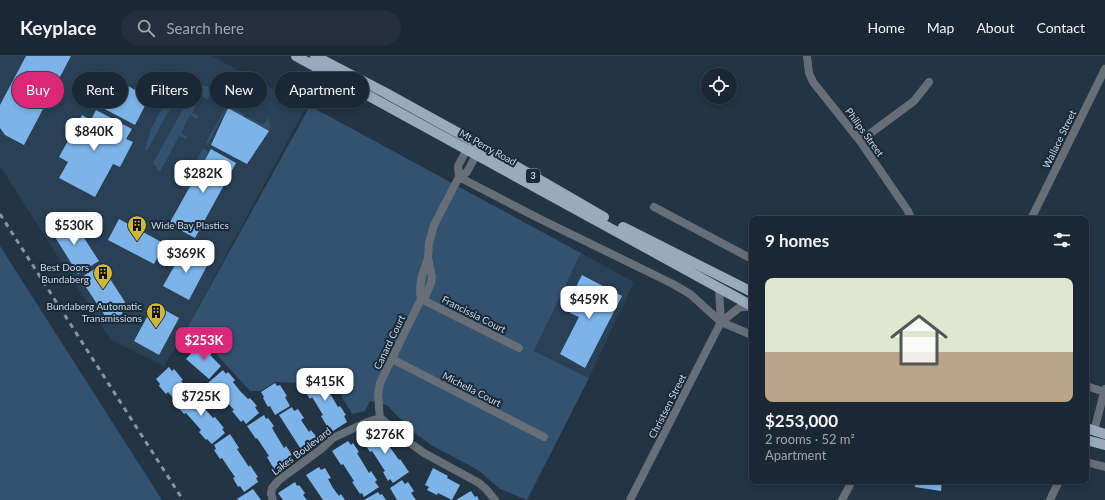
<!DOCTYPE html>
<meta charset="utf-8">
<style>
:root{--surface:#1a2734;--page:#232f3c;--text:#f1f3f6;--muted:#9fa5ac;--line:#38444f;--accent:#db2777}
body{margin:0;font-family:Lato,sans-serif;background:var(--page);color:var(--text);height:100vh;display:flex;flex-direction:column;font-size:15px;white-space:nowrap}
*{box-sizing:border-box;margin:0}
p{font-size:13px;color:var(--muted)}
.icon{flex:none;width:22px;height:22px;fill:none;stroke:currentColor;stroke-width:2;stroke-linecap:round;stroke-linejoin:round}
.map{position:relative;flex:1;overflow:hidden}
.sheet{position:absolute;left:749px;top:160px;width:340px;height:268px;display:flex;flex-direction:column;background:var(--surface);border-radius:8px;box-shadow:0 2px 6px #0003,0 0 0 1px var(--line)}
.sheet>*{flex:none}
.hud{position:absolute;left:12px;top:16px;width:380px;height:36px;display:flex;gap:8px}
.controls{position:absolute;left:701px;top:12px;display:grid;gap:8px}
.controls a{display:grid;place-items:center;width:36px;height:36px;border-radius:50%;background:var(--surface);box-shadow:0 2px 6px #0003,0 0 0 1px var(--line);font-size:20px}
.price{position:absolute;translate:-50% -34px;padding:0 9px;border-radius:8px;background:#fff;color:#222;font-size:13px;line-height:26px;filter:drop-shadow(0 1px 2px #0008)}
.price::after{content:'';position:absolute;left:50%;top:24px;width:12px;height:9px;margin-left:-6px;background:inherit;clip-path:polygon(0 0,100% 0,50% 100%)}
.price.current{background:var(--accent);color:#fff}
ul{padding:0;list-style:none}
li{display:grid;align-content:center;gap:8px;height:212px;padding:0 16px}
li span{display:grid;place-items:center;height:124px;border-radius:8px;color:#555}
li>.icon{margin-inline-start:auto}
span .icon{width:72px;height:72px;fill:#fffc;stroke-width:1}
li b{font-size:17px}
h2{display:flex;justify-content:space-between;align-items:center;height:48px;padding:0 16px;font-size:17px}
.pill{padding:0 14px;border-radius:18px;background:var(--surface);box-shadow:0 2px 6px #0003,0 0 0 1px var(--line);font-size:14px;line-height:36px}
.pill.current{background:var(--accent);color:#fff}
header{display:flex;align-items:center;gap:24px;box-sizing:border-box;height:56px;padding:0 20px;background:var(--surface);border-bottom:1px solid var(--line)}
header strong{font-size:19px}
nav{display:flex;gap:22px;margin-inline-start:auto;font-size:14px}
.search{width:280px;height:36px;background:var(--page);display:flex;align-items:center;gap:10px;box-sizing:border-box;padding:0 14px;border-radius:22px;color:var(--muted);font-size:15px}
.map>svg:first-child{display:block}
</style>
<header>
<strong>Keyplace</strong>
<div class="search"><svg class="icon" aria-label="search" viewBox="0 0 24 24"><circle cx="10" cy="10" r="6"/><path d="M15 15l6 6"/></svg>Search here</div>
<nav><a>Home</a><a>Map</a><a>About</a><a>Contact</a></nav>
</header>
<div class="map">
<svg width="1105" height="444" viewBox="0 0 1105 444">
<rect width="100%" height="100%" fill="#233445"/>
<path fill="#294055" d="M0,0H212L306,51L181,283L164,310L111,284L0,110Z
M581,197L634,226L589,322L534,295Z"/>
<path fill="#325270" d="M200,28L208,31L210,37L208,43L201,40L192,57L199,60L197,63L190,59L181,77L187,81L186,83L179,80L160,116L153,107L193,35L195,31Z
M227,42L234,45L231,51L245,59L244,61L227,52L208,88L206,86L225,53L218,49L219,45Z
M169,43L172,44L173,47L147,95L145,94L151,73L166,45Z
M310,50L581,197L534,295L589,322L527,444L500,433L478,414L431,389L411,374L387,349L370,345L365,355L352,358L326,314L321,315L299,327L275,326L260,335H250L206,287L195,289L181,283Z
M248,61L263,69L268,62L271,71L268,75L247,63Z
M203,92L209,96L188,134L175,127L176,125L183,128Z
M0,190L162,444H0Z"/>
<path fill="#7cb4ea" d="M26,0H71L24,89L5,79L0,72V49Z
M114,22L149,42L135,69L99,50Z
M228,52L269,75L247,108L211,89Z
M96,54L132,73L126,83L133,86L120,111L113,108L95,141L59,122L68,106L59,101L82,59L91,64Z
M211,93L236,107L195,182L169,168Z
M119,163L165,188L154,208L108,184Z
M62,165L75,168L99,205L78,218L50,173Z
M184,193L209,206L189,244L163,230Z
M101,209L125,246L122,258L109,266L80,222Z
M582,219L622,240L585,312L560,298L579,261L570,257L578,241L573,237Z
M154,248L179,262L159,299L134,285Z
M199,289L203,292L205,290L212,297L210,299L221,310L209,323L186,303Z
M169,311L172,315L174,313L183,324L181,325L188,332L175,344L168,336L166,338L159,330L160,328L156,323Z
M223,314L226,318L228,316L235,324L233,326L240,335L248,343L250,342L257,350L255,351L259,357L246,368L243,364L241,366L232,355L234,354L220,338L219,339L208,327Z
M318,318L321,322L322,321L328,330L326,331L338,351L340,350L346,359L344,360L347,366L333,375L330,371L328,372L321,360L323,359L312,341L310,343L301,329Z
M275,327L277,330L280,329L287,340L285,341L290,350L275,359L270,350L268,351L263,342L264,341L261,336Z
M191,333L202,345L200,347L213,362L215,361L224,372L222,373L225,377L212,388L207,383L206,384L199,376L201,374L186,357L184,358L177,350L179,349L176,345Z
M292,351L294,355L298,353L304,362L301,364L309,376L311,374L318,383L314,386L317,390L304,398L279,359Z
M264,359L266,363L268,362L274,370L272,372L284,392L286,390L292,399L290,400L293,406L279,415L276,411L274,413L267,401L269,400L257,382L256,383L247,370Z
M377,371L380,375L382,374L389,385L387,387L399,404L400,403L409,416L393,427L390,423L388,425L383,416L385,415L372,395L370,396L364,387L366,386L363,380Z
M230,378L239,392L237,393L249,411L250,409L258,421L256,422L258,426L244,436L240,430L238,431L233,422L235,421L228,411L222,402L220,403L214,394L216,393L214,389Z
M348,385L351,389L353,387L359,396L357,397L369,417L371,415L377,424L375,426L379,431L364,441L362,437L360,438L352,426L354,425L343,408L341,409L332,395Z
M319,411L321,414L325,412L331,422L328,423L333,432L339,440L341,438L345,444H323L306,419Z
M433,412L448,420L447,422L460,429L452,444L438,437L437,439L427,434L429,431L425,429Z
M402,424L405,428L408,426L414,435L411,437L416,444H397L390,432Z
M916,425H942L941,435L915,431Z
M295,426L297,430L299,429L305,437L303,439L307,444H283L278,437Z
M253,433L261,444H238L237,443Z
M471,435L475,441L477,440L479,444H456Z
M378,436L380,439L382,438L386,444H364Z"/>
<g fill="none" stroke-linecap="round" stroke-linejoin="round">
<path stroke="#666f77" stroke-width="8" d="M807,0L809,17L813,26L860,85L908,155L911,163
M860,85L914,45L929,26
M459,121L538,162L673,228L690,238L721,266L752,279
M459,121L458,110L467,93
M654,151L752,203
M1031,163L1105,13
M719,232L721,266
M421,243L519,292
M421,243C418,229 423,215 428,203
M392,303L544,381
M1086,330L1105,336
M380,363L378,339L380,327L421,243L426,239L431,227L432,221L428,202L429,187L434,169L459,121L467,116L476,99
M1094,375L1105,333
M1086,406L1105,411
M273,444L271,438L272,432L279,424L320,394L333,382L367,366L377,363L383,364L410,387L424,397L479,427L486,433L495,444
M630,444L721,266L740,251H752
M842,444L852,425
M1050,444L1059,425"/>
<path stroke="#98aabb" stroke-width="10" d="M296,0L752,250
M315,0L384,36L471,84L604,161
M623,171L752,236
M1086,372L1105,378
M1086,384L1105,389"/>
<path stroke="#8794a1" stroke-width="3" stroke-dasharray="5 5" stroke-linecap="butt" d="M0,158L183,444"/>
</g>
<defs>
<g id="building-pin" transform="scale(1)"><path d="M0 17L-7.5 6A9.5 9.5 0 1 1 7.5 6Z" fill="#d0b736" stroke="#192a3a"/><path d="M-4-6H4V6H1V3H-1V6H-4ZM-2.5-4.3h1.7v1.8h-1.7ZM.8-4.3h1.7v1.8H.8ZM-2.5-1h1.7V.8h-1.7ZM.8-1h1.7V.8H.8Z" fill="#111"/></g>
</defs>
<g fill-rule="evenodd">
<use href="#building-pin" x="137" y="169"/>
<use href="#building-pin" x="103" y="217"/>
<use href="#building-pin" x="156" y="256"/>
</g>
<g text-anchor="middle" stroke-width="4" stroke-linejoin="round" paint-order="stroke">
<rect fill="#192a3a" stroke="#96a2af" stroke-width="1" x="526" y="113" width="14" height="14" rx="3"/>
<g font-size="9" font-weight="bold" fill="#ccd6e1">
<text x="533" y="123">3</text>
</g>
<g font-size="10" fill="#ccd6e1" stroke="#192a3a">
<text transform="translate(865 76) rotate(54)" y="4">Philips Street</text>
<text transform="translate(1059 83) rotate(-64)" y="4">Wallace Street</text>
<text transform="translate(488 91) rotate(29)" y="4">Mt Perry Road</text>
<text transform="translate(474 258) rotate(27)" y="4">Francissia Court</text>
<text transform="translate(389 286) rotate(-64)" y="4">Canard Court</text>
<text transform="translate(472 333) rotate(27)" y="4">Michella Court</text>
<text transform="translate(667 350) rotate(-63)" y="4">Christsen Street</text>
<text transform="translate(301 395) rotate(-37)" y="4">Lakes Boulevard</text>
</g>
<g font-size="10" fill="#ccd6e1" stroke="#192a3a" text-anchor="end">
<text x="151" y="173" text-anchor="start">Wide Bay Plastics</text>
<text x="89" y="215">Best Doors<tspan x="89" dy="12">Bundaberg</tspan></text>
<text x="142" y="254">Bundaberg Automatic<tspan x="142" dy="12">Transmissions</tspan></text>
</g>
</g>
</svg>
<div class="controls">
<a><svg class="icon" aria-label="locate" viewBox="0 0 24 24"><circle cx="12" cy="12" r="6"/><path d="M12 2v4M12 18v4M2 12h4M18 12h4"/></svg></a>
</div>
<b class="price" style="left:94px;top:96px">$840K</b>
<b class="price" style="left:203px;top:138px">$282K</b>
<b class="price" style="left:74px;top:190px">$530K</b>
<b class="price" style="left:186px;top:218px">$369K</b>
<b class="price" style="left:589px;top:264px">$459K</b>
<b class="price current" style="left:204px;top:305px">$253K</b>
<b class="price" style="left:325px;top:346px">$415K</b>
<b class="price" style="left:201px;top:361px">$725K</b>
<b class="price" style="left:385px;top:399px">$276K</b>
<div class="hud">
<a class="pill current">Buy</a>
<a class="pill">Rent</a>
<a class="pill">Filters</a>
<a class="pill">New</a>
<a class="pill">Apartment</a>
</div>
<section class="sheet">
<h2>9 homes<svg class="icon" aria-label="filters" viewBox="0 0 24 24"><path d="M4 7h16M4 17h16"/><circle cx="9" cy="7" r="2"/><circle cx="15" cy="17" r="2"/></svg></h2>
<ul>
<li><span style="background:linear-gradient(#dfe7d0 60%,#b9a48a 0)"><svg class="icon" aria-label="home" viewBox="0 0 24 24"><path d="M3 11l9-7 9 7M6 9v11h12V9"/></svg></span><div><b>$253,000</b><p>2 rooms · 52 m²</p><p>Apartment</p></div></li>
</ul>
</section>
</div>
